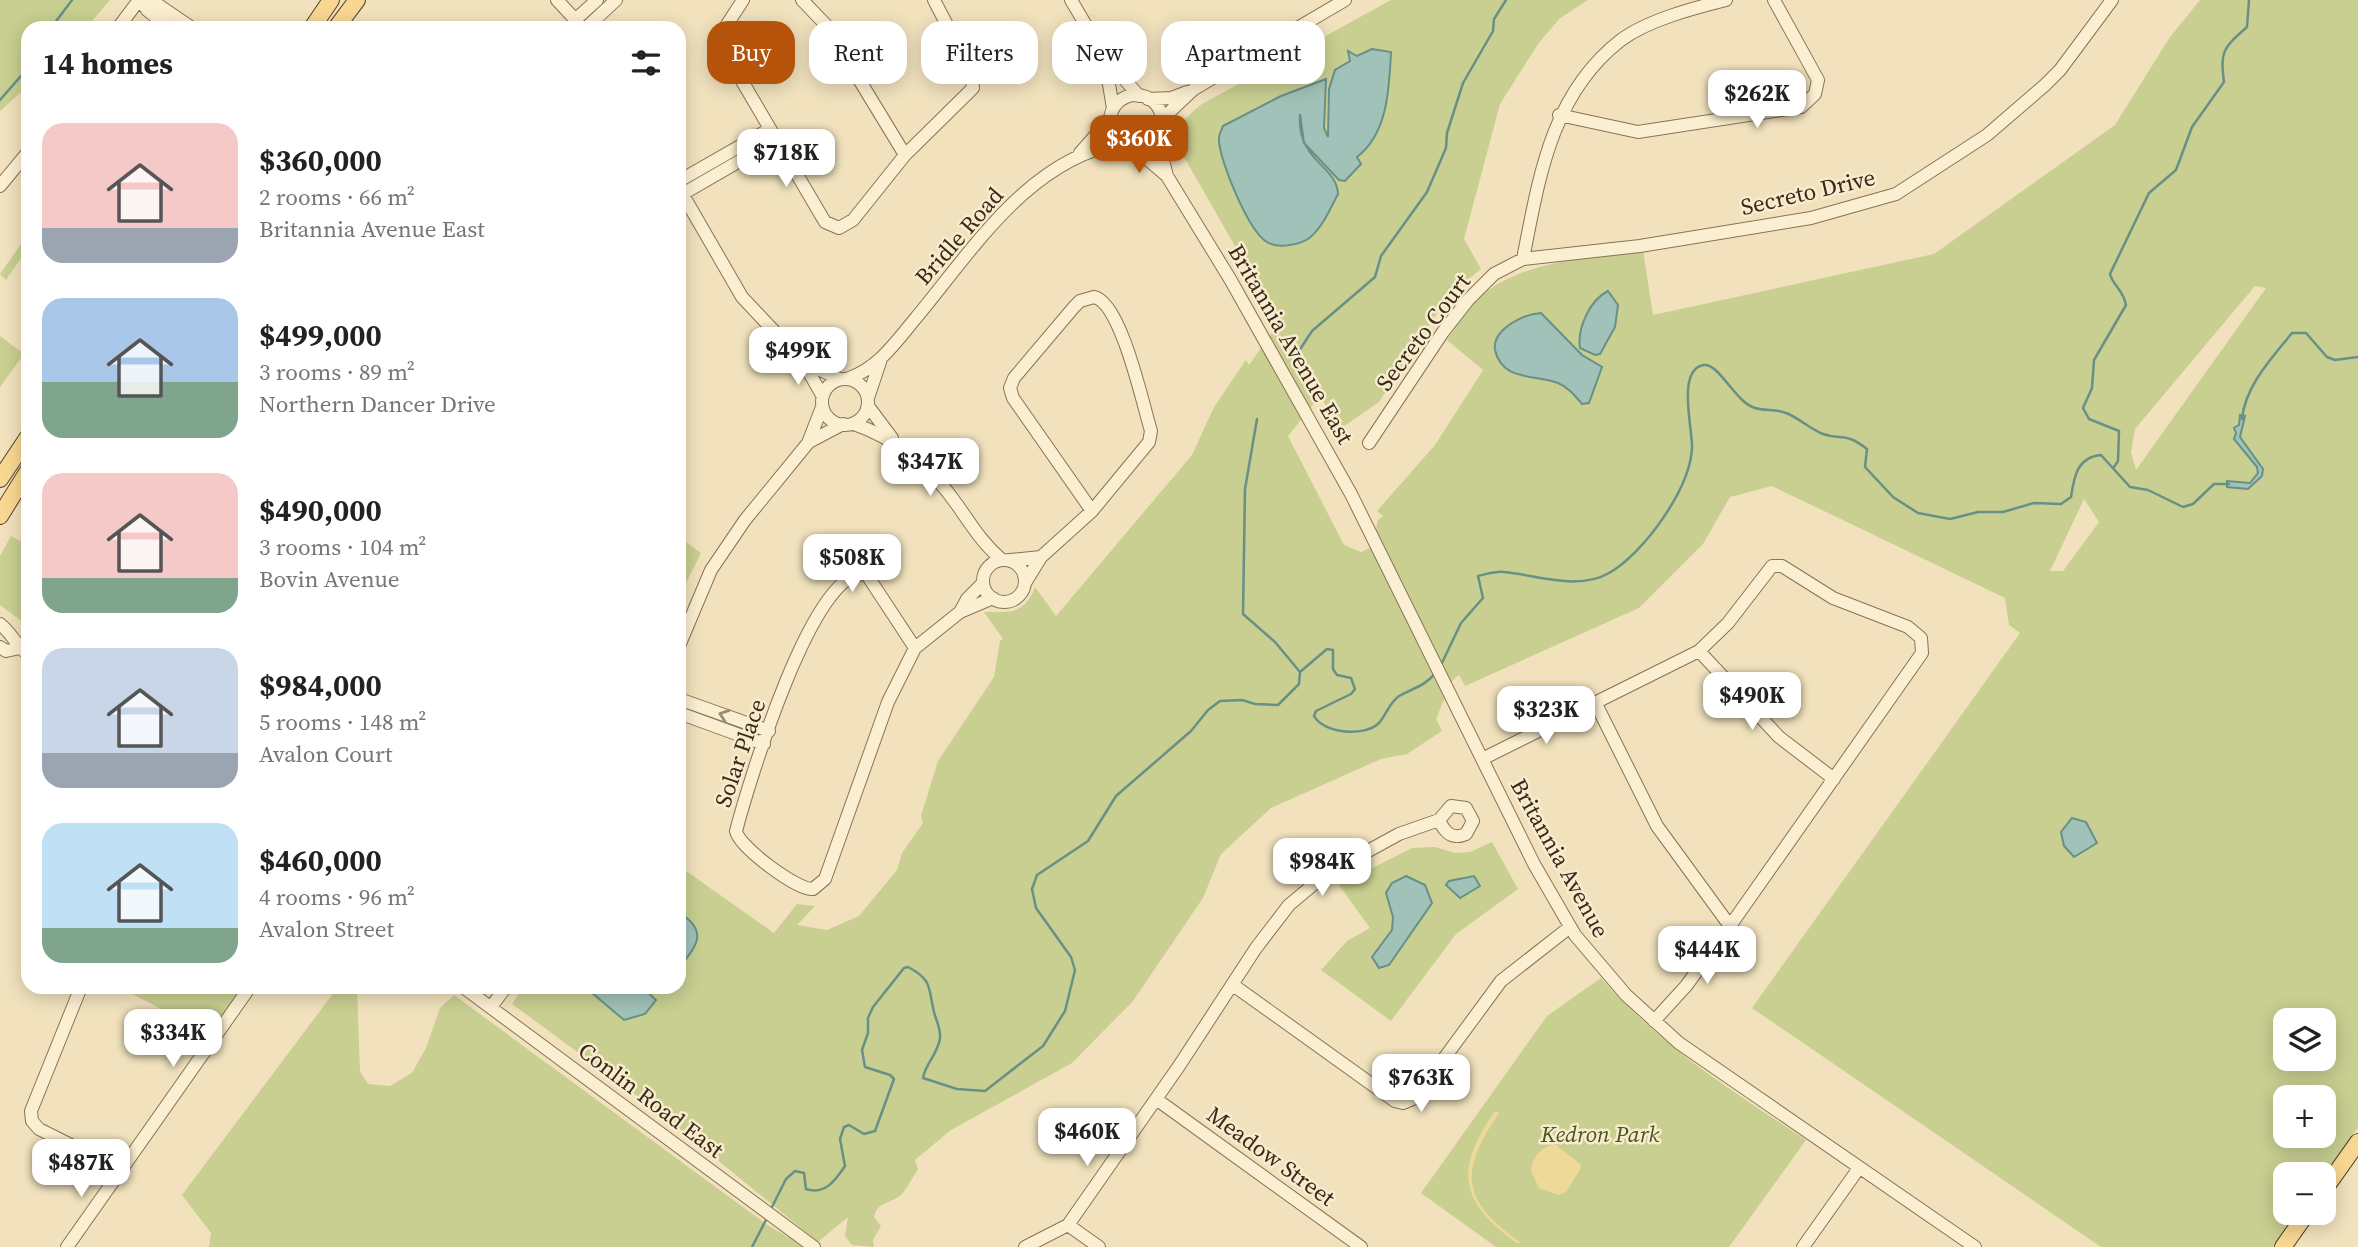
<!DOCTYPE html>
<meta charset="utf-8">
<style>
:root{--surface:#fff;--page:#f6f6f6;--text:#222;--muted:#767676;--accent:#b45309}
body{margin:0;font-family:"Source Serif 4",serif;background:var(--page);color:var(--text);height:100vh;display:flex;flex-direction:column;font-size:26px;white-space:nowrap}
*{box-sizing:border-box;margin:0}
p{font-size:23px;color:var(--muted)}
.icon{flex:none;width:38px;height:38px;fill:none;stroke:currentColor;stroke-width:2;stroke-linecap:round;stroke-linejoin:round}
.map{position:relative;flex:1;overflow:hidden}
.panel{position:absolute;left:21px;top:21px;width:665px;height:973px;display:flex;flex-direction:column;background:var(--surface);border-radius:21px;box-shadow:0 4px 18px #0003}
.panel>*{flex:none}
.top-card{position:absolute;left:707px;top:21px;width:665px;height:63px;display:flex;gap:14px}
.fabs{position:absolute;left:2273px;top:1008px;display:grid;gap:14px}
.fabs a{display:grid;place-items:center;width:63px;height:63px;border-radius:14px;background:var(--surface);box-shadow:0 4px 18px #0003;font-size:35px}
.price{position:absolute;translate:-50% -60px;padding:0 16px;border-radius:14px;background:#fff;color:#222;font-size:23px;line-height:46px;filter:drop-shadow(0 2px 4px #0008)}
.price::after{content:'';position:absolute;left:50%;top:42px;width:21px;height:16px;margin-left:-10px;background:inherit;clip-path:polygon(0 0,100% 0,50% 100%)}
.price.active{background:var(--accent);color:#fff}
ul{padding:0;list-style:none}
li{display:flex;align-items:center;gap:21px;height:175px;padding:0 21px}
li span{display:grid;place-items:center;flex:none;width:196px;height:140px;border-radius:21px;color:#555}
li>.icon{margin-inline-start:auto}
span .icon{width:84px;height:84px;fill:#fffc;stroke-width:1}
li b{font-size:30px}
h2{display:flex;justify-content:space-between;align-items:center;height:84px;padding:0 21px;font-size:30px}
.chip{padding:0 24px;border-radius:21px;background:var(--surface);box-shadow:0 4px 18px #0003;font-size:24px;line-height:63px}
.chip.active{background:var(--accent);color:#fff}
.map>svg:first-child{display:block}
</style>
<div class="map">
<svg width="2358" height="1247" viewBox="0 0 2358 1247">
<rect width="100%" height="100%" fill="#f1e2bd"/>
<path fill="#c8cf91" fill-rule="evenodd" d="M0,0H110L86,28H28V86L0,111Z
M1391,0H1588L1559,19L1538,44L1500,104L1464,239L1481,269L1449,295L1379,402L1340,429L1320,396L1288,436L1344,545L1361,552L1372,547L1378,520L1383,516L1377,511L1435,445L1483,370L1447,340C1457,325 1466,309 1480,297C1522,260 1590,258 1643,250L1653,315L1934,254L2115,125L2170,37L2200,0H2358V1127L2324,1175L2286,1174V1213H2297L2273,1247H2101L1752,1008L2020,633L2009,625L2005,598L1772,486L1730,497L1703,544L1639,608L1465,686L1459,675L1452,681L1436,719L1442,731L1407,754L1381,759L1271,808L1221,854L1203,898L1133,1001L1072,1063L951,1130L915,1160L918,1170C912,1177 907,1189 901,1195C891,1204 877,1201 874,1217L881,1226L873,1240L874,1247L852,1245L845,1236L848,1217L818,1242L655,1109L512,1004L524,987H679V866L774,933L797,904L815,906L797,925L827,930L859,916L897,870L902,853L923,823L921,816L938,761L994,677L1000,641L1003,639L984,612C1009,612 1025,615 1035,587L1056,616L1192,455L1214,407L1246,360L1249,365L1279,323L1184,157C1178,128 1178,123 1202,104ZM2255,286L2266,288L2136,470L2131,452L2135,429ZM2084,499L2099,522L2063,571H2050ZM2286,1020H2324V1059H2286ZM2286,1097H2324V1136H2286Z
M28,234V248L6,280L0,274Z
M0,336L24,354L0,387Z
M11,536L28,545V626L0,605V556Z
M679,537L701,553L679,597Z
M1492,842L1518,889L1456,934L1391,1021L1321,970L1347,941L1370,928L1339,885L1412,848L1435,847L1455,853L1470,852Z
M1601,978C1659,1045 1732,1091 1806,1140L1729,1247H1496L1421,1193L1547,1016Z
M119,987H230L240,994L211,1035Z
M338,987H357L360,1071L368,1084L390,1086L412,1073L426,1048L440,1008L454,995L766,1224L805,1247H209L211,1233L182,1195Z"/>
<path fill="#efd998" d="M1495,1111L1499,1113C1459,1172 1461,1200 1520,1242L1518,1244C1459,1202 1454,1170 1495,1111Z
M1556,1145L1580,1164L1581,1168L1566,1192L1559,1195L1539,1188L1531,1171C1533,1156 1541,1146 1556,1145Z"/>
<path fill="#a1c2b8" stroke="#689086" stroke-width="2" d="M1372,49L1391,52C1389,89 1388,133 1357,157L1361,164L1345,181L1339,180L1304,143L1300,114C1296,161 1337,165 1338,194C1330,209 1322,229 1308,239C1298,245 1278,249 1267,242C1249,232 1220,162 1219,141C1218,135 1221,132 1223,126L1281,96L1326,79L1324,128L1328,137L1329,89L1335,70L1350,61L1348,51L1357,56Z
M1608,291L1618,305L1615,327L1600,354L1595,355L1580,348C1577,328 1590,300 1608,291Z
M1541,313L1582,355L1602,367L1589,403L1582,404C1575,396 1568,387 1558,383C1536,374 1502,382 1495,350C1494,343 1497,336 1502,331C1512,321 1527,314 1541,313Z
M2240,415L2245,416L2240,437L2263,469L2262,476L2248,489L2227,487V481L2250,483L2258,473L2257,467L2234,439L2236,433L2234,428L2239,425Z
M2072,818L2086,822L2097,843L2074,857L2064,846L2061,832Z
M1406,876L1425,885L1432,903L1389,965L1379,968L1372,957L1392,930L1393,917L1386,893L1392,883Z
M1474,876L1480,886L1460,898L1446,885L1449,881Z
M679,912C709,932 697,945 679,968Z
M585,987H642L656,1000L645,1014L624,1020Z"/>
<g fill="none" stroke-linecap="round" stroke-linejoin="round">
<path stroke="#689086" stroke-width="2.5" d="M51,28L72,0
M0,100L28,68
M1299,351L1312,331L1375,277L1381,256L1427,192L1446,148L1447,133L1463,83L1493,31L1494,19L1506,0
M1257,419L1245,489L1243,614L1275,642L1300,672
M2242,419C2245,386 2272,358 2292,333H2306L2327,357L2335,360L2358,357
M2114,467L2118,461L2119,431L2089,419L2083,408L2092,388L2094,360L2126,305C2123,289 2113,286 2110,274L2149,193L2176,170L2192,127L2224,82C2220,51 2223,48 2247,27L2249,0
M1440,667L1461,623L1483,598L1478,576C1487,574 1496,571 1504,572C1537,575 1578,591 1609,573C1644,553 1690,489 1692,448C1693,430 1676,369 1704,365C1719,363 1736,403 1755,408C1765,411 1777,409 1786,413C1799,418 1810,429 1823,434C1842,441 1844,431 1867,449L1865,467L1893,497L1918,513L1950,519L1978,512H2003L2034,503L2061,504L2071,497C2074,477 2077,457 2101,455L2130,487L2148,490L2183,507L2193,504L2214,484H2229
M771,1209L786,1179L795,1171L804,1173L806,1189C825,1195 835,1181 845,1166L840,1139L844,1127L849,1125L864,1134L875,1131L894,1079L890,1075L865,1067L862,1050L868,1033V1018L873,1007L904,968L908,967C933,980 928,988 934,1012C936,1020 941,1029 940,1038C938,1054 925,1064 923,1078L957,1089L985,1091L1043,1046L1065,1011L1075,970L1071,957L1036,908L1032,889L1037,875L1088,841L1116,796L1191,731L1208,710L1220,701L1242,700L1255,704L1278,705L1299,684L1300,672L1327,649L1333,650V669L1337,675L1351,678L1355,689L1351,694L1316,711L1314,716C1324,734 1365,737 1379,723C1386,715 1390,702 1399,696C1413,688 1426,686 1436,672
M752,1247L767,1218"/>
<g stroke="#8a7255" stroke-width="14">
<path id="minor" d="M141,0L147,10L170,28
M151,0L192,28
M557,0L583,28
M743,0L721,34L722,47L825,222L839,228L853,220L905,155L973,88L971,71L934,0
M802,0L826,25L905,155
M1071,0L1104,56L1139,96
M576,19L597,0
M118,28L139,0
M586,28L616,0
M1105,61L1113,108
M1110 121a26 26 0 1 1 52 0a26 26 0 1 1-52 0Z
M1148,99L1171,98L1187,92
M1559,115L1638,132L1801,107L1815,94L1818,80L1774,0
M1161,120L1194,89L1345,0
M1157,136L1167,176L1230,279L1351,494L1534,864L1575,935L1626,995L1679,1043L1975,1247
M1133,147L1167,176
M1080,153L1110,119
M679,181L770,129
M0,186L28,152
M679,188L742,297L803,362L822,395
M679,196L776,140
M1523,259C1539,178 1551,94 1621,40C1648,20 1694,8 1726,0
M803,362L840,379
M849,378C878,368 896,342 915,319C972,251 1029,158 1122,143
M822 402a23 23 0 1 1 46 0a23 23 0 1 1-46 0Z
M868,398L880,362
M868,406L892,438
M854,424C898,439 931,467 958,506C972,526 983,544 1002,560
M809,442L843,424
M1369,443L1443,332L1468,300L1494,274L1523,259L1640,246L1811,218L1896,194L1987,135L2045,85L2060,70L2112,0
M1010,560L1041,557
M983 581a21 21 0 1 1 42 0a21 21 0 1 1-42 0Z
M1025,583L1041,557L1092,511L1149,442L1151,431C1143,405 1121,302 1094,297L1080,301L1074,307L1014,378L1010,388L1013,398L1092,511
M960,612L967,599L983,583
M0,624C12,633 16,646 28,654
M679,646L711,570L745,520L808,443L822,407
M0,647L6,651L20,648
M915,648L888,702L825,879L813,889C797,890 739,847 736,831C747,789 815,559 867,575L915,648L960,612L993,598
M1699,651L1779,737L1834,779
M679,699L769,731
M1596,704L1657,826L1730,926
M679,713L764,744
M1482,759L1699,651L1728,623L1772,566H1782L1833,598L1908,627L1921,638L1922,653L1730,926L1686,986L1654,1021
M1233,985L1395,1101L1403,1103L1415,1098L1501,981L1570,927
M81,987L31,1111L32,1121L39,1129L121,1170
M463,987L814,1247
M491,1007L506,987
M1156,1099L1361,1247
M1068,1225L1099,1247
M67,1247L250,987
M1025,1247L1068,1225L1179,1066L1256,948L1289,905L1326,874L1399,834L1439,820L1451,806L1466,808L1473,821L1466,834C1452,840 1445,833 1439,820
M1803,1247L1859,1168"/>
</g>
<g stroke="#573f2a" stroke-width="18">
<path id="major" d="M312,28L331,0
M336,28L357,0
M0,479L28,437
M0,516L28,471
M2324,1190L2358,1142
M2283,1247L2307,1213"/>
</g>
<use href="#minor" stroke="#fbefd1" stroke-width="12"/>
<use href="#major" stroke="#f8d891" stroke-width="16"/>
</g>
<defs><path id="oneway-chevron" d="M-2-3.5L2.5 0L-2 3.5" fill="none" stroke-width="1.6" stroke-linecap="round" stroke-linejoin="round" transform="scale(1.75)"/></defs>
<use stroke="#9a8c76" href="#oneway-chevron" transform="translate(724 715) rotate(-161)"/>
<g text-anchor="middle" stroke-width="5" stroke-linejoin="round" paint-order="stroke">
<g font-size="23" fill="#38291b" stroke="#f8eccd">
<text transform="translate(1808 192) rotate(-13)" y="8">Secreto Drive</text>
<text transform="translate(959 236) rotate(-49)" y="8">Bridle Road</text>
<text transform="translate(1423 332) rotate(-53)" y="8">Secreto Court</text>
<text transform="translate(1291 344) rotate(60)" y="8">Britannia Avenue East</text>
<text transform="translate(740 753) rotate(-71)" y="8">Solar Place</text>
<text transform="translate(1560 858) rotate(61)" y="8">Britannia Avenue</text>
<text transform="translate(651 1100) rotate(37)" y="8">Conlin Road East</text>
<text transform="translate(1271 1156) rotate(36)" y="8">Meadow Street</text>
</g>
<g font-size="23" font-style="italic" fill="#485620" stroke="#f8eccd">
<text x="1600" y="1142">Kedron Park</text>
</g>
</g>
</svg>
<div class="fabs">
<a><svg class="icon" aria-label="layers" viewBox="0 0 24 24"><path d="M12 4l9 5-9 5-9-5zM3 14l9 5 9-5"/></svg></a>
<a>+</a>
<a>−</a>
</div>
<b class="price" style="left:1757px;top:130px">$262K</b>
<b class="price active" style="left:1139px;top:175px">$360K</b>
<b class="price" style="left:786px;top:189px">$718K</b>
<b class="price" style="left:798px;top:387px">$499K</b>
<b class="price" style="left:930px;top:498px">$347K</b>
<b class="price" style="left:852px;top:594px">$508K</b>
<b class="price" style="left:1752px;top:732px">$490K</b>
<b class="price" style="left:1546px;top:746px">$323K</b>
<b class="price" style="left:1322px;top:898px">$984K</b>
<b class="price" style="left:1707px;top:986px">$444K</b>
<b class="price" style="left:173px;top:1069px">$334K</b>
<b class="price" style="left:1421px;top:1114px">$763K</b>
<b class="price" style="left:1087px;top:1168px">$460K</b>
<b class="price" style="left:81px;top:1199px">$487K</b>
<div class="top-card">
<a class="chip active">Buy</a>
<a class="chip">Rent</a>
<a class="chip">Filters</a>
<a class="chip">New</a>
<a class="chip">Apartment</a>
</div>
<section class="panel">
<h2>14 homes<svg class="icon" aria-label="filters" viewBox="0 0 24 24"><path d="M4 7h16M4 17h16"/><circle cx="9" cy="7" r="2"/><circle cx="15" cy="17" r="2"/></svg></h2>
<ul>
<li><span style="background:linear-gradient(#f6c9c9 75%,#9aa5b1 0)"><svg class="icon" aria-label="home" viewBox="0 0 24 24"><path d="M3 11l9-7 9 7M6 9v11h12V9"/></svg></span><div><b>$360,000</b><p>2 rooms · 66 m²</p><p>Britannia Avenue East</p></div></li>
<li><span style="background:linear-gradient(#a9c7e8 60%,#7fa58c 0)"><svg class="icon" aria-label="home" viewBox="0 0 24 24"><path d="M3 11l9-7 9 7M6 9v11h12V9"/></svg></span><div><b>$499,000</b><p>3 rooms · 89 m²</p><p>Northern Dancer Drive</p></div></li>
<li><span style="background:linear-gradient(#f6c9c9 75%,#7fa58c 0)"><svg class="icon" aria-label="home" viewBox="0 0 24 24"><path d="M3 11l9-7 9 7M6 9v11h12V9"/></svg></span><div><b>$490,000</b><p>3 rooms · 104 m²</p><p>Bovin Avenue</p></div></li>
<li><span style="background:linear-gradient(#c9d6e8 75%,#9aa5b1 0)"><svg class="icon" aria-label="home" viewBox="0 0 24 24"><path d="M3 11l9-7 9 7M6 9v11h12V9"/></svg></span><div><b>$984,000</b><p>5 rooms · 148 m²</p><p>Avalon Court</p></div></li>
<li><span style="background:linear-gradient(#bfe0f5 75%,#7fa58c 0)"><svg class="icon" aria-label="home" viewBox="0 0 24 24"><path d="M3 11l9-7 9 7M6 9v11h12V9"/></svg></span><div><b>$460,000</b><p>4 rooms · 96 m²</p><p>Avalon Street</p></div></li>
</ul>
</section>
</div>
